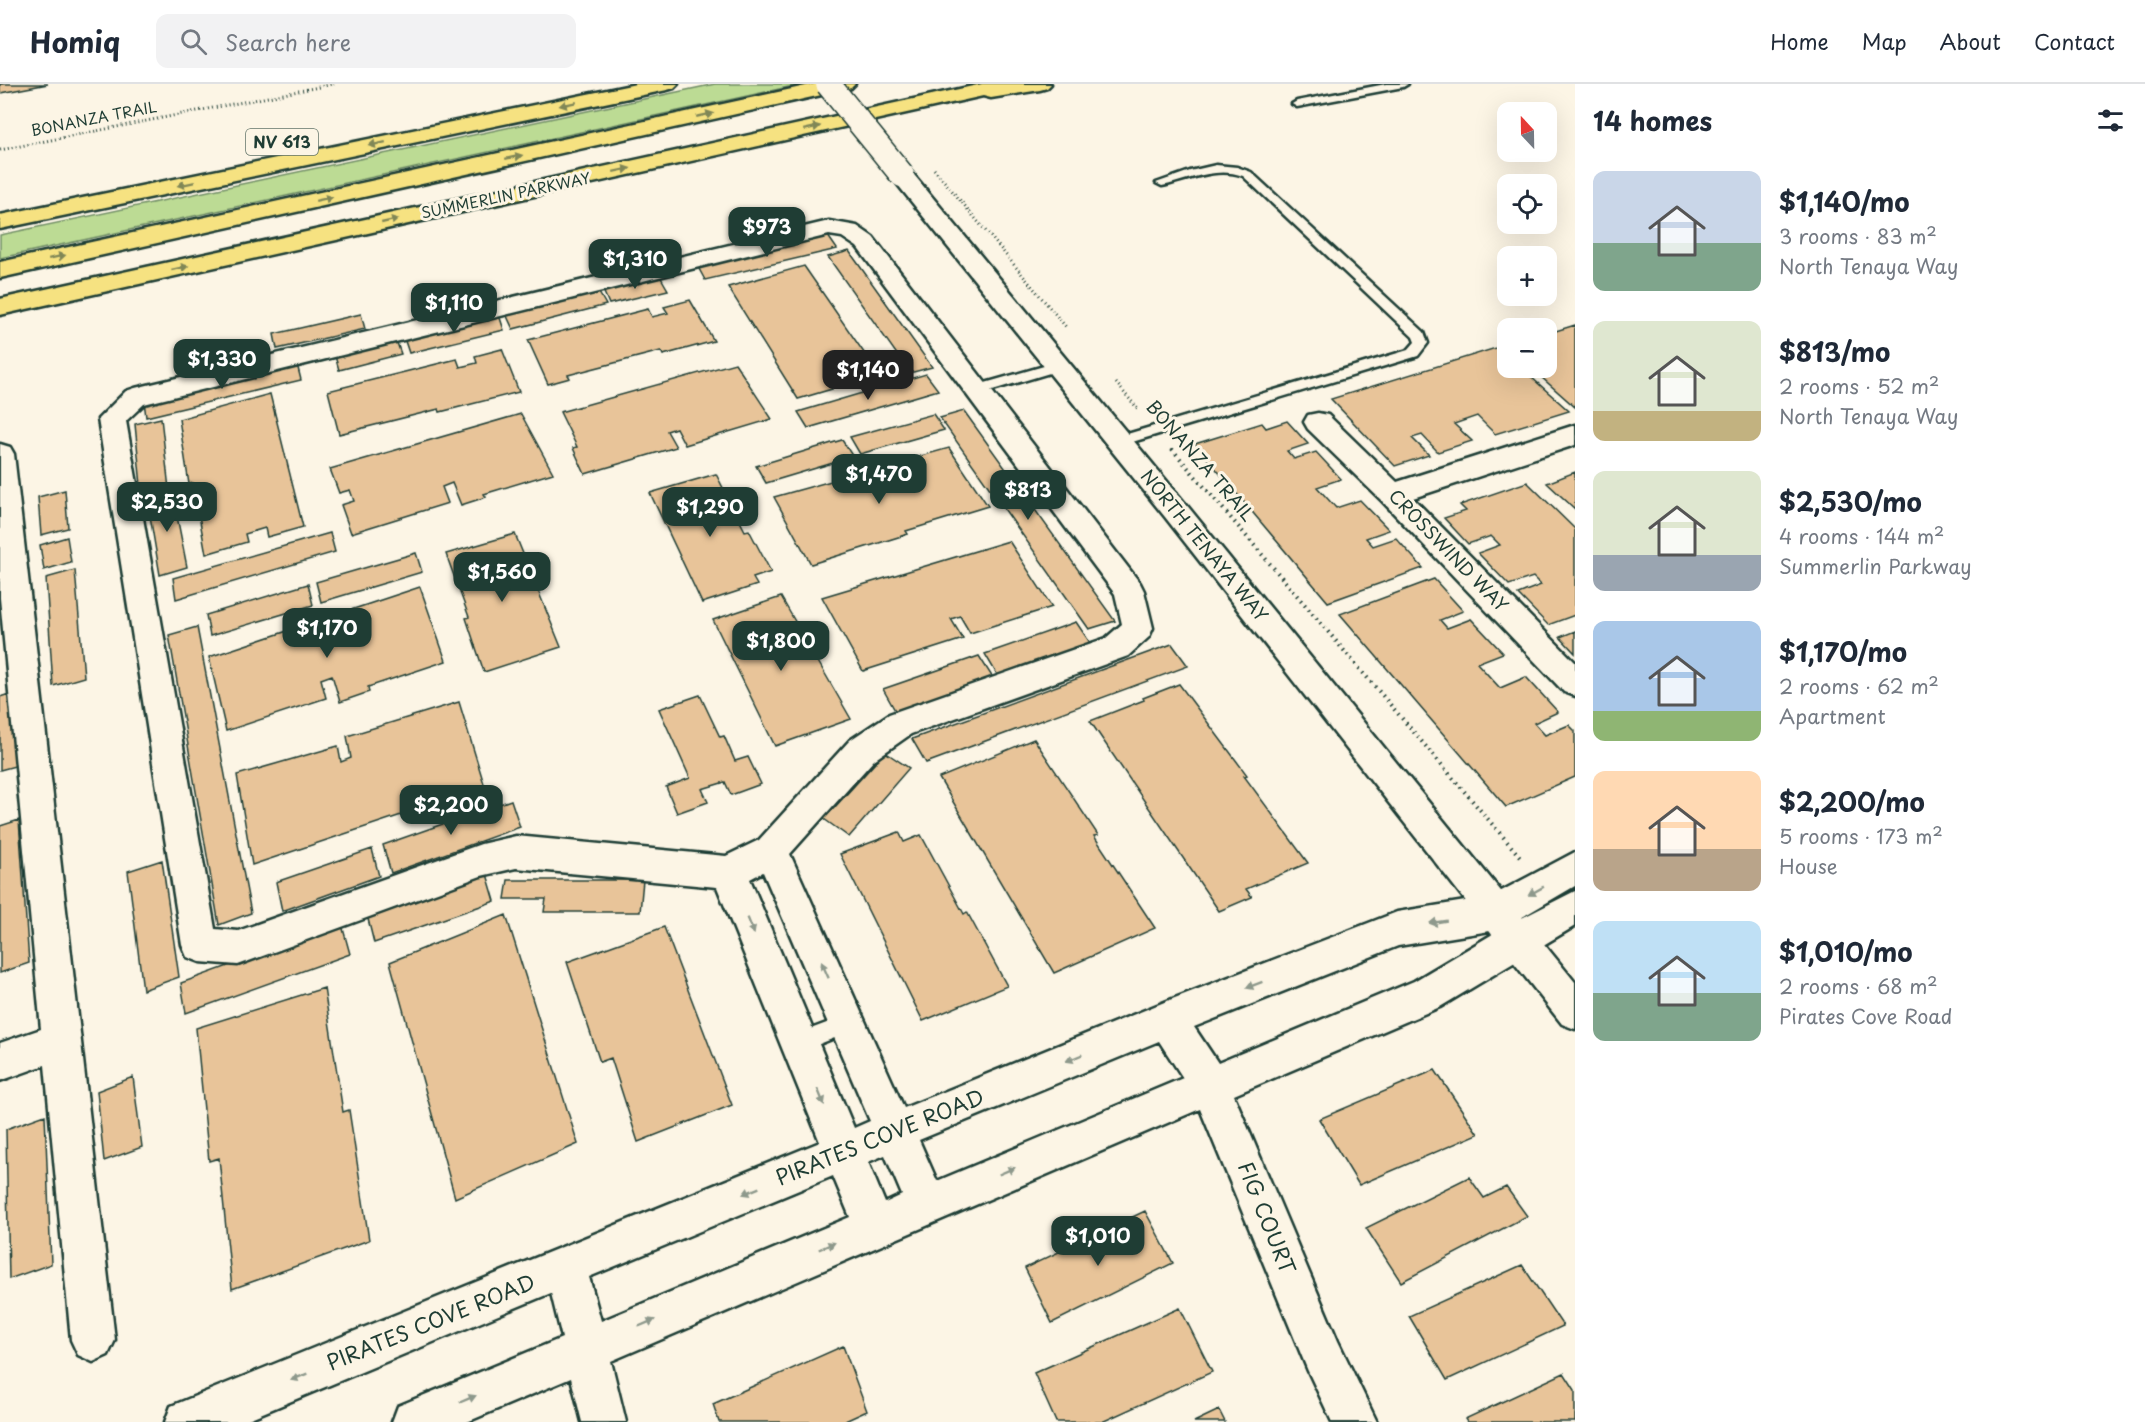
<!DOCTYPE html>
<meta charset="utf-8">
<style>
:root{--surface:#fff;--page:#f2f2f3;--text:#1f2937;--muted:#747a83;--line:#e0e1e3;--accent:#1f3d34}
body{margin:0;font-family:"Playpen Sans",sans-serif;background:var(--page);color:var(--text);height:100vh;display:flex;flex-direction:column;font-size:22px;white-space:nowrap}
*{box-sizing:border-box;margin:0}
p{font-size:20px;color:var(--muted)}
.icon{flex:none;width:33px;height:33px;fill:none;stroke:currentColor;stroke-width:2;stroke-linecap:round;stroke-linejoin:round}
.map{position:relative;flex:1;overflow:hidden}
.drawer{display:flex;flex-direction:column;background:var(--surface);width:570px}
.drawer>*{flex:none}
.needle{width:39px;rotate:338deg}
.fabs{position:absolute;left:1497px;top:18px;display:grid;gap:12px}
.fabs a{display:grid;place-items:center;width:60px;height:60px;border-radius:12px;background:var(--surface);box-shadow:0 6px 24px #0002;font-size:30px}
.price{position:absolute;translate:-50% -51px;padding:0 14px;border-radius:12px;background:var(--accent);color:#fff;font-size:20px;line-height:39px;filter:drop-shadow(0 2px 3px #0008)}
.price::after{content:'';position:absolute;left:50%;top:36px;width:18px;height:14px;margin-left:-9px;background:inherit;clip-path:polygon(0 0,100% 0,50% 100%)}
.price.on{background:#222;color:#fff}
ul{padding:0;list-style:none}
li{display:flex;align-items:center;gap:18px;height:150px;padding:0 18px}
li span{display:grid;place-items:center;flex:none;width:168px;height:120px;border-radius:12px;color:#555}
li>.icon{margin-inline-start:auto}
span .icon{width:72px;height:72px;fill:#fffc;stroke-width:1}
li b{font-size:26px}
h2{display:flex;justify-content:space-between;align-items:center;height:72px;padding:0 18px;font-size:26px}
header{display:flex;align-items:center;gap:36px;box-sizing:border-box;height:84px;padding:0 30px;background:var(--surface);border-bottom:2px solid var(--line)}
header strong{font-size:28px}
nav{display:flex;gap:33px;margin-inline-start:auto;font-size:21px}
.search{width:420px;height:54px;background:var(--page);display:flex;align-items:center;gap:15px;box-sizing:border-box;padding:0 21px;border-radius:12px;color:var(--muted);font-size:22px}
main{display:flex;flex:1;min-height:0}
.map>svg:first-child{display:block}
</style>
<header>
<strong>Homiq</strong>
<div class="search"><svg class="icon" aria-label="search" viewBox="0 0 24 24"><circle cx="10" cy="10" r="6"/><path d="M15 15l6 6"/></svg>Search here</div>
<nav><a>Home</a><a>Map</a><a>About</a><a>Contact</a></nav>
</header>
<main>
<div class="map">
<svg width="1575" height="1338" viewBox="0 0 1575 1338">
<rect width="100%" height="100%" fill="#fcf5e5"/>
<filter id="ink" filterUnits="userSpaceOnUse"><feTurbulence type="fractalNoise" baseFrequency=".0167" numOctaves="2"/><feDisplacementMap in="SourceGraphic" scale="12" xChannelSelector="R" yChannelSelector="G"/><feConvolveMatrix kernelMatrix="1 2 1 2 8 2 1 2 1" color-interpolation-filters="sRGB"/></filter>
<g filter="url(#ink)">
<path fill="#bcdb94" stroke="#6e8c64" stroke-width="1.5" d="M715,0H802L0,174V151Z"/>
<path fill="#e8c499" stroke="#1f3d34" stroke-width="1.5" d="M0,0H48L0,9Z
M828,152L837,165L705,196L698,183Z
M849,167L932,283L910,289L828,173Z
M804,182L878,289L830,302L832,305L798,315L728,203Z
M660,192L668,206L609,220L603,206Z
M598,207L606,221L513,245L506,230Z
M690,216L714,257L663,271L661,267L568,291L570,294L548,300L528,256L648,225L652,233L668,229L664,223Z
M361,230L365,245L277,265L274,250Z
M499,231L504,246L409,269L404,254Z
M1575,241V323L1531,284H1546V250Z
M396,256L401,270L339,286L335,272Z
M1499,263L1508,271V284H1521L1569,327L1495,350L1477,332L1454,340L1472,357L1438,368L1422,351L1412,354L1429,371L1395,382L1331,315Z
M502,265L519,308L440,328L439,325L339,350L328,307L457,275L460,283L477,279L475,272Z
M735,279L772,335L685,361L676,344L667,347L676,363L585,390L573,364L577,363L560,328Z
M297,280L301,296L146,333L144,317Z
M926,290L938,306L808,344L798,328Z
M270,310L303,443L267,453L265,444L245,450L247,458L206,470L193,399L189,400L179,335Z
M964,327L1115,537L1089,545L940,334Z
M521,330L553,389L484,410L486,413L461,421L452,399L442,403L448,419L351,449L341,421L354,417L350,406L339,409L330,385Z
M933,330L944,346L860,370L850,353Z
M161,334L169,405L142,412L135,340Z
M1287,337L1308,360L1287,367L1294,375L1316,368L1341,395L1317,403L1336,424L1360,416L1389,446L1366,454L1373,462L1396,454L1423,484L1328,518L1195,360L1262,339L1266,344Z
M842,356L853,373L766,399L756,382Z
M949,364L988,422L906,447L908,450L811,480L774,413Z
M1575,388V425L1547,399Z
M716,390L745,447L749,446L771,488L753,494L757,501L702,519L650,409Z
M1527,398L1575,445V531L1548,541L1518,510L1541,501L1533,493L1509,501L1478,469L1500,461L1491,452L1468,460L1444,434L1466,427L1460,421Z
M65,406L68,444L41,451L38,413Z
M172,407L187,483L160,491L147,414Z
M330,449L335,468L176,515L173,494Z
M515,450L561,563L484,588L466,534L469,533L446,470Z
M67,453L71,478L44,486L40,461Z
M1009,457L1052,523L970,549L960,532L951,535L963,555L863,587L822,513Z
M416,469L422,488L321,518L316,498Z
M75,486L84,593L53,602L46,494Z
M1434,495L1463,527L1440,536L1447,544L1471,535L1503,569L1477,579L1500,604L1526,593L1558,628L1534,639L1545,651L1569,641L1575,647V693L1506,723L1340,530Z
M308,500L313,521L210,552L206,531Z
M420,503L446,577L368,603L369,608L340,618L332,591L321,595L326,614L226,647L209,573Z
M781,513L851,635L775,662L713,536Z
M1076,538L1091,560L998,592L985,570Z
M197,543L251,829L219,841L169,551Z
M1575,547V569L1560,553Z
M1172,560L1188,582L926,679L912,655Z
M979,572L993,594L896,628L883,605Z
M1179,600L1247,691L1244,692L1308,779L1246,805L1252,813L1219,827L1090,637L1144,616L1143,614Z
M9,610L15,682L0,686V613Z
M700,611L720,653L724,652L735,677L748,673L761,700L731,711L725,698L702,705L708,718L677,729L666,703L690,694L659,625Z
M459,618L485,703L252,781L237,691L338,662L341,678L351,674L347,652Z
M1034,655L1098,751L1094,752L1155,844L1054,889L939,694Z
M885,668L909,684L849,753L824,735Z
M511,716L520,743L391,789L383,761Z
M19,736L29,879L0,889V742Z
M899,748L904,758L921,751L964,830L967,828L1007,902L923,937L840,770Z
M372,765L379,792L282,827L276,798Z
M162,776L179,893L143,906L128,787Z
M487,790L495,817L374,859L367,831Z
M508,796H643L640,828H544L546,815H505Z
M506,831L578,1060L455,1114L390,878Z
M342,841L350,870L186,929L181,899Z
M664,843L732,1021L638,1058L611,974L600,978L567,878Z
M324,904L343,1028L349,1026L369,1156L232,1205L219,1074L209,1077L196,944Z
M1435,986L1478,1050L1359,1101L1319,1035Z
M133,993L142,1063L104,1077L97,1007Z
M45,1031L51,1180L9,1195L6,1045Z
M1469,1093L1484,1114L1506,1103L1527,1132L1401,1198L1366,1144Z
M1145,1127L1173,1179L1052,1239L1025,1184Z
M1522,1181L1563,1242L1447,1296L1409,1232Z
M1180,1224L1212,1288L1102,1338H1056L1034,1289Z
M843,1262L867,1327L843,1338H719L713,1320Z
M1564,1289L1575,1306V1338H1467L1465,1335Z
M1219,1326L1225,1338H1194Z"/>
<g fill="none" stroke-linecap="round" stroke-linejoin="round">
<g stroke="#1f3d34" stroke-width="5">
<path id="lane" d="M1386,0H1408L1403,3L1297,23L1292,20L1297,17Z
M1216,81L1237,83L1251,88L1424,248L1428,259L1418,272L1119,362L1114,360L1112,357L1114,354L1408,266L1415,258L1413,253L1243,92C1216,82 1189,96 1162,102L1156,99L1190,87Z
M1058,278L1065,282L1063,285L976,311L969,306L971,303Z
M848,931L855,934L857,940L855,946L799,968L792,966L789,959L792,952Z"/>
</g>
<g stroke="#1f3d34" stroke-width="5">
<path id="street" d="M829,137L857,142L873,153L1140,499L1144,507L1153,544L1149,553L1128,572L911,650L874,676L790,770L904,1024L1167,917L1397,828L1490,813L1575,768V802L1512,839L1575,807V842L1440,923L1234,1011L1338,1257L1377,1338H1332L1308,1287L1200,1025L611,1277L626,1338H582L571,1294L467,1338H392L398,1322L562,1254L551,1209L241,1338H165L171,1322L820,1058L717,803L516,784L481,792L238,881L200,878L187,873L182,861L98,335L126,307L135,304ZM829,151L842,153L857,163L1115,510L1122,540L1106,554L889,630L850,656L759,756L726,772L516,752L481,760L238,847L215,845L126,337L144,320ZM763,788L870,1037L854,1044L750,795ZM1508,841L1414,897L1218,979L1194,943L1398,862L1496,846ZM1159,957L1183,994L937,1097L919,1056ZM885,1071L902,1111L885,1119L868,1078ZM833,1092L850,1133L601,1237L589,1193Z
M1318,329L1328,331L1397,398L1575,341V361L1413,414L1575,578V612L1564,608L1382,417L1308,345L1304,338L1308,331Z
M0,360L10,363L14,370L115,1256L108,1271L93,1278L78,1271L71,1256L45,981L0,997V959L41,945L0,514Z"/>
</g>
<g stroke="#1f3d34" stroke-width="5">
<path id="secondary" d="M902,84L910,86L1185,419L1575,898V945L1562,940L1165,433L894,96L891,91L894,86Z"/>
</g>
<g stroke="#1f3d34" stroke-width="5">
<path id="highway" d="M636,0H678L674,4L667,6L0,145V131Z
M815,0H855L851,4L844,6L0,194V178Z
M982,0H1051L1047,4L1040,6L991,14L983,12L0,231V215Z"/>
</g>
<path stroke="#1f3d34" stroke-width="3" stroke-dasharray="1 3" stroke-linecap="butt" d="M0,66L334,0
M1116,299L1138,325"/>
<path stroke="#1f3d34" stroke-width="4" stroke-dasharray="1.5 4.5" stroke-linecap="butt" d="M1172,365L1522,775"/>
<use href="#lane" fill="#fcf5e5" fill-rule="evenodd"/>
<use href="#street" fill="#fcf5e5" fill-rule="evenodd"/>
<use href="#secondary" fill="#fcf5e5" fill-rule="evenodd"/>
<use href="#highway" fill="#f6e281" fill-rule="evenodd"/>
<g stroke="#1f3d34" stroke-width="27" stroke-linecap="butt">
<path id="secondary-bridge" d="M828,0L902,91"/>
</g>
<path stroke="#1f3d34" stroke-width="3" stroke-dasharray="1 3" stroke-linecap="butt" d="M934,85L1066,243"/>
<use href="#secondary-bridge" stroke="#fcf5e5" stroke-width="24"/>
</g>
<defs><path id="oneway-solid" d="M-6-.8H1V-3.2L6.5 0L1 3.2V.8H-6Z" transform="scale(1.5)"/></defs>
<g fill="#808757">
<use href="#oneway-solid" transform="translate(568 20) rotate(168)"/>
<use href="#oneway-solid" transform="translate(705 31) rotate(-12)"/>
<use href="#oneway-solid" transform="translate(812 44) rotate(-13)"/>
<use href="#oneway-solid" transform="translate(377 60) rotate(168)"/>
<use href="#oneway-solid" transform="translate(514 73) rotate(-12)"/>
<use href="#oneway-solid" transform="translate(622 86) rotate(-12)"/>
<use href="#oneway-solid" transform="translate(186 100) rotate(168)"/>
<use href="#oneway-solid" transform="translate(324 115) rotate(-12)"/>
<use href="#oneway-solid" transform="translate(390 137) rotate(-13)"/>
<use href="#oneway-solid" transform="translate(57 173) rotate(-12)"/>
<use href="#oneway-solid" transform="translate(180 184) rotate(-13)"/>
</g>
<g fill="#8e998c">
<use href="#oneway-solid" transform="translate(1536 807) rotate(151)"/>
<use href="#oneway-solid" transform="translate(1438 838) rotate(171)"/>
<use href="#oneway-solid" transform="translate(751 842) rotate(68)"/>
<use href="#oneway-solid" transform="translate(825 886) rotate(-114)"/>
<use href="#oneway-solid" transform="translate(1254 901) rotate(159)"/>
<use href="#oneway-solid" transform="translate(1074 974) rotate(157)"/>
<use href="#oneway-solid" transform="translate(821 1013) rotate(68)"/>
<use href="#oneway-solid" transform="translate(1007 1087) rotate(-23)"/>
<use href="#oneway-solid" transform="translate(751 1107) rotate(158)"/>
<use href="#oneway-solid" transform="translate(827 1162) rotate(-23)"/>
<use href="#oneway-solid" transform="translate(647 1239) rotate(-23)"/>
<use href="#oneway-solid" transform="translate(299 1293) rotate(158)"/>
<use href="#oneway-solid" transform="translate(468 1315) rotate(-23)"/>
</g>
</g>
<g text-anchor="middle" stroke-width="6" stroke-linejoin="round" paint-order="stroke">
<g font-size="15" fill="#1f3d34" stroke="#fcf5e5">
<text transform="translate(94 35) rotate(-11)" y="5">BONANZA TRAIL</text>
<text transform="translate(506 112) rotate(-12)" y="5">SUMMERLIN PARKWAY</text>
</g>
<rect fill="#fcf5e5" stroke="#617469" stroke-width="1.5" x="246" y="45" width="72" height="26" rx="4.5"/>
<g font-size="16" font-weight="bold" fill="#1f3d34">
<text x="282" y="64">NV 613</text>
</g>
<g font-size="18" fill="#1f3d34" stroke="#fcf5e5">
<text transform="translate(1200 377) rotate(49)" y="6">BONANZA TRAIL</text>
<text transform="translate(1204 462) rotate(51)" y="6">NORTH TENAYA WAY</text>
<text transform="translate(1448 467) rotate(46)" y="6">CROSSWIND WAY</text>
</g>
<g font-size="21" fill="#1f3d34" stroke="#fcf5e5">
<text transform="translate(880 1054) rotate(-22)" y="7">PIRATES COVE ROAD</text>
<text transform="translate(1266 1134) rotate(68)" y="7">FIG COURT</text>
<text transform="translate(431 1239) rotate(-22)" y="7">PIRATES COVE ROAD</text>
</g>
</g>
</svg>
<div class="fabs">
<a><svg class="needle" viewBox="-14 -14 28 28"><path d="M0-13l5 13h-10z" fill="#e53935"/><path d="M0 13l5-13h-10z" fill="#747a83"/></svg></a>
<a><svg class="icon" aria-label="locate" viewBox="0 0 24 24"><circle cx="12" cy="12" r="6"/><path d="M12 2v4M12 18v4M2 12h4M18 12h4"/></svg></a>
<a>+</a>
<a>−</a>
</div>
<b class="price" style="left:767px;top:174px">$973</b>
<b class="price" style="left:635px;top:206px">$1,310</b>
<b class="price" style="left:454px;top:250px">$1,110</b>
<b class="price" style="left:222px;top:306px">$1,330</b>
<b class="price on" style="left:868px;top:317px">$1,140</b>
<b class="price" style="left:879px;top:421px">$1,470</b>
<b class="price" style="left:1028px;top:437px">$813</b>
<b class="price" style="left:167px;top:449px">$2,530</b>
<b class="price" style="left:710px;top:454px">$1,290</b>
<b class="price" style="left:502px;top:519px">$1,560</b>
<b class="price" style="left:327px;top:575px">$1,170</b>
<b class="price" style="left:781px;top:588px">$1,800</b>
<b class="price" style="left:451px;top:752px">$2,200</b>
<b class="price" style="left:1098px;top:1183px">$1,010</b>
</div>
<section class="drawer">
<h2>14 homes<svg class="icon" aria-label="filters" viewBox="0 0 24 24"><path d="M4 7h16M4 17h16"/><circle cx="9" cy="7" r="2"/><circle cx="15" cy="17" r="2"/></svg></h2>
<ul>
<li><span style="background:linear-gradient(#c9d6e8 60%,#7fa58c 0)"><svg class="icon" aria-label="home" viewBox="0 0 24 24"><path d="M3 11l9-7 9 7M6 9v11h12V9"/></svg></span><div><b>$1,140/mo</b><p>3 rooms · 83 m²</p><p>North Tenaya Way</p></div></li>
<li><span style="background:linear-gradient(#dfe7d0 75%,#c2b280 0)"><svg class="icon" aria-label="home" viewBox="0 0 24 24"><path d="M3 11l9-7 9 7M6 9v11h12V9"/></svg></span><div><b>$813/mo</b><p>2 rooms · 52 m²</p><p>North Tenaya Way</p></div></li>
<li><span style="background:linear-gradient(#dfe7d0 70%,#9aa5b1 0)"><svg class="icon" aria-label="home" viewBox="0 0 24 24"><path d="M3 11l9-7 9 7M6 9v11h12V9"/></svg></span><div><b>$2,530/mo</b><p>4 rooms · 144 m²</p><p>Summerlin Parkway</p></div></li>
<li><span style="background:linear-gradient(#a9c7e8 75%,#8fb573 0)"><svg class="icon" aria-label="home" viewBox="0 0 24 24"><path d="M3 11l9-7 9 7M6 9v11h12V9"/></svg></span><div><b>$1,170/mo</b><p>2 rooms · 62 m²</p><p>Apartment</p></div></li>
<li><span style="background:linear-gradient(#ffd9b3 65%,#b9a48a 0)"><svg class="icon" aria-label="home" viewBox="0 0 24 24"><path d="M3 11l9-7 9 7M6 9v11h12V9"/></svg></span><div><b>$2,200/mo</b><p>5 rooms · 173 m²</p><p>House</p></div></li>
<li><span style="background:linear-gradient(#bfe0f5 60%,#7fa58c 0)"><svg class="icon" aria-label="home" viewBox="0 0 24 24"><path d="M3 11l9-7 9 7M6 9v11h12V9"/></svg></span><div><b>$1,010/mo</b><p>2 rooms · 68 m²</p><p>Pirates Cove Road</p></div></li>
</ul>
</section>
</main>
